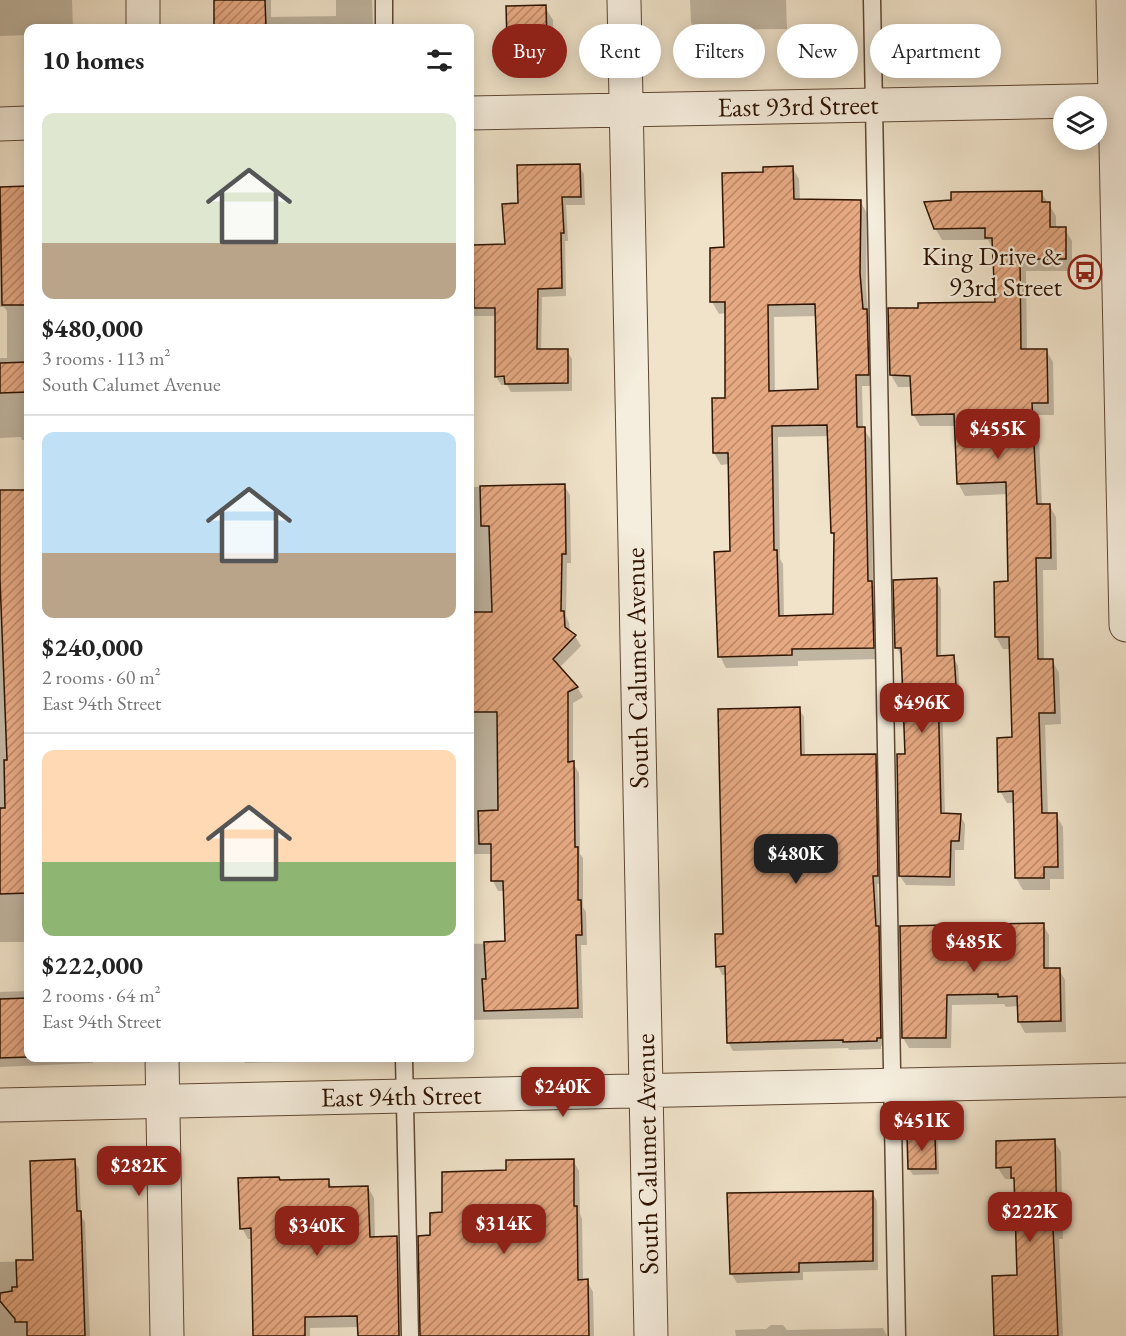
<!DOCTYPE html>
<meta charset="utf-8">
<style>
:root{--surface:#fff;--page:#f6f6f6;--text:#222;--muted:#767676;--line:#e0e0e0;--accent:#8f2418}
body{margin:0;font-family:"EB Garamond",serif;background:var(--page);color:var(--text);height:100vh;display:flex;flex-direction:column;font-size:22px;white-space:nowrap}
*{box-sizing:border-box;margin:0}
p{font-size:20px;color:var(--muted)}
.icon{flex:none;width:33px;height:33px;fill:none;stroke:currentColor;stroke-width:2;stroke-linecap:round;stroke-linejoin:round}
.map{position:relative;flex:1;overflow:hidden}
.details{position:absolute;left:24px;top:24px;width:450px;height:1038px;display:flex;flex-direction:column;background:var(--surface);border-radius:12px;box-shadow:0 3px 15px #0003}
.details>*{flex:none}
.banner{position:absolute;left:492px;top:24px;width:543px;height:54px;display:flex;gap:12px}
.controls{position:absolute;left:1053px;top:96px;display:grid;gap:12px}
.controls a{display:grid;place-items:center;width:54px;height:54px;border-radius:50%;background:var(--surface);box-shadow:0 3px 15px #0003;font-size:30px}
.price{position:absolute;translate:-50% -51px;padding:0 14px;border-radius:12px;background:var(--accent);color:#fff;font-size:20px;line-height:39px;filter:drop-shadow(0 2px 3px #0008)}
.price::after{content:'';position:absolute;left:50%;top:36px;width:18px;height:14px;margin-left:-9px;background:inherit;clip-path:polygon(0 0,100% 0,50% 100%)}
.price.active{background:#222;color:#fff}
ul{padding:0;list-style:none}
li{display:grid;align-content:center;gap:12px;height:318px;padding:0 18px}
li+li{border-top:2px solid var(--line)}
li span{display:grid;place-items:center;height:186px;border-radius:12px;color:#555}
li>.icon{margin-inline-start:auto}
span .icon{width:108px;height:108px;fill:#fffc;stroke-width:1}
li b{font-size:26px}
h2{display:flex;justify-content:space-between;align-items:center;height:72px;padding:0 18px;font-size:26px}
.tag{padding:0 21px;border-radius:27px;background:var(--surface);box-shadow:0 3px 15px #0003;font-size:21px;line-height:54px}
.tag.active{background:var(--accent);color:#fff}
.map>svg:first-child{display:block}
</style>
<div class="map">
<svg width="1126" height="1336" viewBox="0 0 1126 1336">
<defs>
<pattern id="building-hatch" width="6" height="6" patternUnits="userSpaceOnUse" patternTransform="scale(1.5)"><rect width="6" height="6" fill="#e6a982"/><path d="M-1 1l2-2M0 6l6-6M5 7l2-2" fill="none" stroke="#bb8868"/></pattern>
</defs>
<rect width="100%" height="100%" fill="#f0e3ca"/>
<filter id="stains"><feTurbulence type="fractalNoise" baseFrequency=".00333" numOctaves="4"/><feColorMatrix values="0 0 0 0 .2 0 0 0 0 .09 0 0 0 0 .02 0 0 0 .5 -.17"/></filter>
<radialGradient id="worn" r=".72"><stop offset=".6" stop-color="#630" stop-opacity="0"/><stop offset="1" stop-color="#630" stop-opacity=".3"/></radialGradient>
<path fill="#0003" fill-rule="evenodd" d="M0,0H72L73,28H28V35L0,36Z
M215,0H271V17L336,16V0H372L373,28H215Z
M690,0H786L787,29L695,30L691,22Z
M545,7L553,20L554,55H517L509,42Z
M579,166L584,174L585,205H566L568,241H565L566,296L542,297L541,351H567L572,359V391L511,392L507,385H501L496,376V316H470V246H506L519,205Z
M792,167L799,179L800,200L860,201L867,213L866,286L868,313L873,322L874,386H862L863,428L871,440L873,585L878,594L879,659L798,661V666L726,668L720,656L731,553L729,464L721,465L714,453L727,400V313L719,314L712,302L726,249L765,174ZM817,316L819,391L775,392L774,317ZM829,436L832,533L836,539L835,616L784,617L783,564L780,559L778,437Z
M28,187V440H22L21,437L0,438V358H7V311L4,307H0V189Z
M1041,192L1056,216V229H1065L1072,241V271H1026L1027,350H1046L1053,362L1054,415H1038L1042,506L1049,505L1056,517L1057,570H1043L1044,661L1052,660L1059,673L1061,724L1045,725L1048,815H1056L1063,827L1064,879H1050V890H1023L1016,878L1015,803H1007L1000,791L1014,739L1011,649H1003L996,637V583H1010L1008,494L965,496L958,483L956,426H920L913,414L912,387H898L891,375L996,303L994,250L988,240H942L935,228Z
M564,485L570,495L571,563H567L566,616L569,623L570,632L575,636L581,646L559,668L577,687L583,697L573,703V763L579,773L580,854L583,858V907L586,912L587,945H581L583,1018L470,1020V944L507,943L505,891H498L493,881L492,854H470V487Z
M28,491V942H0V492Z
M936,580L941,589V657H953L958,666L960,694L942,695L945,815H960L965,824L964,850H955V886L906,885L900,876L906,756L902,657L896,647Z
M799,709L804,717L805,757L875,756L880,765L882,884H877L880,931L883,936L885,1046H881V1049L849,1050L848,1048L733,1051L728,1042L727,975H722L718,966L724,935Z
M1043,925L1049,935V969H1059L1065,980L1066,1032L1025,1033L1019,1022V1006L1006,1007L1004,1004L952,1005L951,1048H909L903,1038L901,927Z
M28,991V1058H93V1063L0,1067V992Z
M242,1058H397V1060L245,1063Z
M934,1136L938,1143L939,1174L913,1175L909,1169Z
M1054,1141L1061,1152L1063,1239H1059L1063,1336H996L1018,1276L1016,1182L1014,1179H1005L998,1168Z
M74,1160L79,1169L81,1215L85,1222L90,1336H0V1262L35,1261Z
M573,1160L579,1171L580,1214L582,1219L583,1281H587L593,1292L594,1336H422L432,1237L444,1214L507,1172Z
M240,1180H328L333,1188L368,1187L374,1198L375,1238H396L403,1249L405,1336H359V1327L310,1328V1336H254L253,1239H248L242,1228Z
M872,1192L877,1201L878,1270L803,1272V1280L737,1283L731,1273Z
M771,1325H783L787,1330L883,1328L887,1336H736L735,1330L766,1329Z"/>
<path fill="url(#building-hatch)" stroke="#2d1300" stroke-width="1.5" fill-rule="evenodd" d="M214,0H265L266,28H214Z
M546,5L547,42H507L506,6Z
M580,164L581,197H562L564,233H561L562,288L538,289L537,349H568V383L505,384L504,376L495,377V308H474L473,245L505,244L502,204L518,203L517,165Z
M793,166L794,199L861,200L860,273L863,309H867L869,375H856L857,427H865L868,581H872L874,648L792,649V655L718,657L714,552L730,551L728,453H713L712,398H725V302H710V248L724,247L722,173L763,172V167ZM815,304L818,389L769,391L768,305ZM827,425L831,533H834L833,614L779,616L777,550H774L772,426Z
M28,186V305H2L0,187Z
M1042,191V202H1050V227H1066V259H1020L1021,349H1047L1048,403H1032L1037,504H1050L1051,558H1036L1038,659H1053L1055,713H1039L1042,813H1057L1058,867H1044V878H1015L1013,791L998,792L997,738L1012,737L1009,637H995L994,582L1008,581L1006,482L957,484L954,414L912,415L910,376L890,375L888,308H918V303L995,302L992,238H985V228L934,229L924,202L951,200V192Z
M28,362V392L0,393V363Z
M565,484L566,554H562L561,611H564L565,627L576,635L553,659L578,687L568,692V762L574,761L575,847H578V900H581L582,935H576L578,1008L484,1011L482,979H486L484,942L505,941L503,881H491V844H479L478,811L498,810L497,712H470V612H492L489,526H481L480,486Z
M0,490H28V893L0,894V808H5L4,760H7L0,579Z
M937,578V656L954,655L956,685L938,686L941,813L961,814L959,841H951L950,877L899,876L897,754H905L901,648H895L893,580Z
M800,707L801,755L876,754L878,876H873L876,926H879L881,1038H877V1041L843,1042V1040L727,1043L725,966L716,967L715,934H723L718,709Z
M1044,923V968H1060L1061,1021L1018,1022L1017,996L998,997V994L947,995L946,1038H902L900,926Z
M28,998V1057L0,1058V999Z
M907,1135H935L936,1169H908Z
M1055,1139L1057,1228H1053L1058,1336H994L992,1276L1017,1275L1014,1178H1011V1167L996,1168V1141Z
M75,1159L77,1211H81L85,1336H27V1322H15V1319L0,1301V1293L12,1291V1287H17L16,1260H33L30,1161Z
M574,1159V1206H577L578,1280L588,1279L589,1336H420L418,1236L430,1235V1213L442,1212V1172L506,1170V1160Z
M279,1177L280,1180L329,1179V1187L368,1186L370,1237L397,1236L399,1336H358L357,1316L305,1317V1336H253L251,1228L240,1229L238,1178Z
M873,1191V1261L799,1263V1272L730,1274L727,1193Z"/>
<g fill="none" stroke-linecap="round" stroke-linejoin="round">
<g stroke="#5e4732" stroke-width="19">
<path id="service" d="M384,0V28
M872,0L897,1336
M404,1058L410,1336"/>
</g>
<g stroke="#5e4732" stroke-width="35">
<path id="minor" d="M143,0V28
M624,0L651,1336
M470,113L1126,100
M0,124L28,123
M162,1058L167,1336
M0,1105L1126,1080"/>
</g>
<g stroke="#5e4732" stroke-width="35">
<path id="tertiary" d="M1113,0L1126,625"/>
</g>
<use href="#service" stroke="#f5eddd" stroke-width="16"/>
<use href="#minor" stroke="#f5eddd" stroke-width="33"/>
<use href="#tertiary" stroke="#f5eddd" stroke-width="33"/>
</g>
<defs>
<g id="bus-ring" transform="scale(1.725)"><circle r="9.5" fill="#f5eddd" stroke="#8f2418" stroke-width="1.5"/><path d="M-5-6H5V4H4V6H2V4H-2V6H-4V4H-5ZM-3.5-4V0h7V-4ZM-3.5 1.2v1.5H-2V1.2ZM2 1.2v1.5H3.5V1.2Z" fill="#8f2418"/></g>
</defs>
<g fill-rule="evenodd">
<use href="#bus-ring" x="1085" y="272"/>
</g>
<g text-anchor="middle" stroke-width="4.5" stroke-linejoin="round" paint-order="stroke">
<g font-size="27" fill="#2d1300" stroke="#f5eddd">
<text transform="translate(798 106) rotate(-1)" y="9">East 93rd Street</text>
<text transform="translate(637 668) rotate(-91)" y="9">South Calumet Avenue</text>
<text transform="translate(401 1096) rotate(-1)" y="9">East 94th Street</text>
<text transform="translate(647 1154) rotate(-91)" y="9">South Calumet Avenue</text>
</g>
<g font-size="27" fill="#2d1300" stroke="#f5eddd" text-anchor="end">
<text x="1062" y="265">King Drive &amp;<tspan x="1062" dy="31">93rd Street</tspan></text>
</g>
</g>
<rect width="100%" height="100%" filter="url(#stains)"/>
<rect width="100%" height="100%" fill="url(#worn)"/>
</svg>
<div class="controls">
<a><svg class="icon" aria-label="layers" viewBox="0 0 24 24"><path d="M12 4l9 5-9 5-9-5zM3 14l9 5 9-5"/></svg></a>
</div>
<b class="price" style="left:998px;top:460px">$455K</b>
<b class="price" style="left:922px;top:734px">$496K</b>
<b class="price active" style="left:796px;top:885px">$480K</b>
<b class="price" style="left:974px;top:973px">$485K</b>
<b class="price" style="left:563px;top:1118px">$240K</b>
<b class="price" style="left:922px;top:1152px">$451K</b>
<b class="price" style="left:139px;top:1197px">$282K</b>
<b class="price" style="left:1030px;top:1243px">$222K</b>
<b class="price" style="left:504px;top:1255px">$314K</b>
<b class="price" style="left:317px;top:1257px">$340K</b>
<div class="banner">
<a class="tag active">Buy</a>
<a class="tag">Rent</a>
<a class="tag">Filters</a>
<a class="tag">New</a>
<a class="tag">Apartment</a>
</div>
<section class="details">
<h2>10 homes<svg class="icon" aria-label="filters" viewBox="0 0 24 24"><path d="M4 7h16M4 17h16"/><circle cx="9" cy="7" r="2"/><circle cx="15" cy="17" r="2"/></svg></h2>
<ul>
<li><span style="background:linear-gradient(#dfe7d0 70%,#b9a48a 0)"><svg class="icon" aria-label="home" viewBox="0 0 24 24"><path d="M3 11l9-7 9 7M6 9v11h12V9"/></svg></span><div><b>$480,000</b><p>3 rooms · 113 m²</p><p>South Calumet Avenue</p></div></li>
<li><span style="background:linear-gradient(#bfe0f5 65%,#b9a48a 0)"><svg class="icon" aria-label="home" viewBox="0 0 24 24"><path d="M3 11l9-7 9 7M6 9v11h12V9"/></svg></span><div><b>$240,000</b><p>2 rooms · 60 m²</p><p>East 94th Street</p></div></li>
<li><span style="background:linear-gradient(#ffd9b3 60%,#8fb573 0)"><svg class="icon" aria-label="home" viewBox="0 0 24 24"><path d="M3 11l9-7 9 7M6 9v11h12V9"/></svg></span><div><b>$222,000</b><p>2 rooms · 64 m²</p><p>East 94th Street</p></div></li>
</ul>
</section>
</div>
